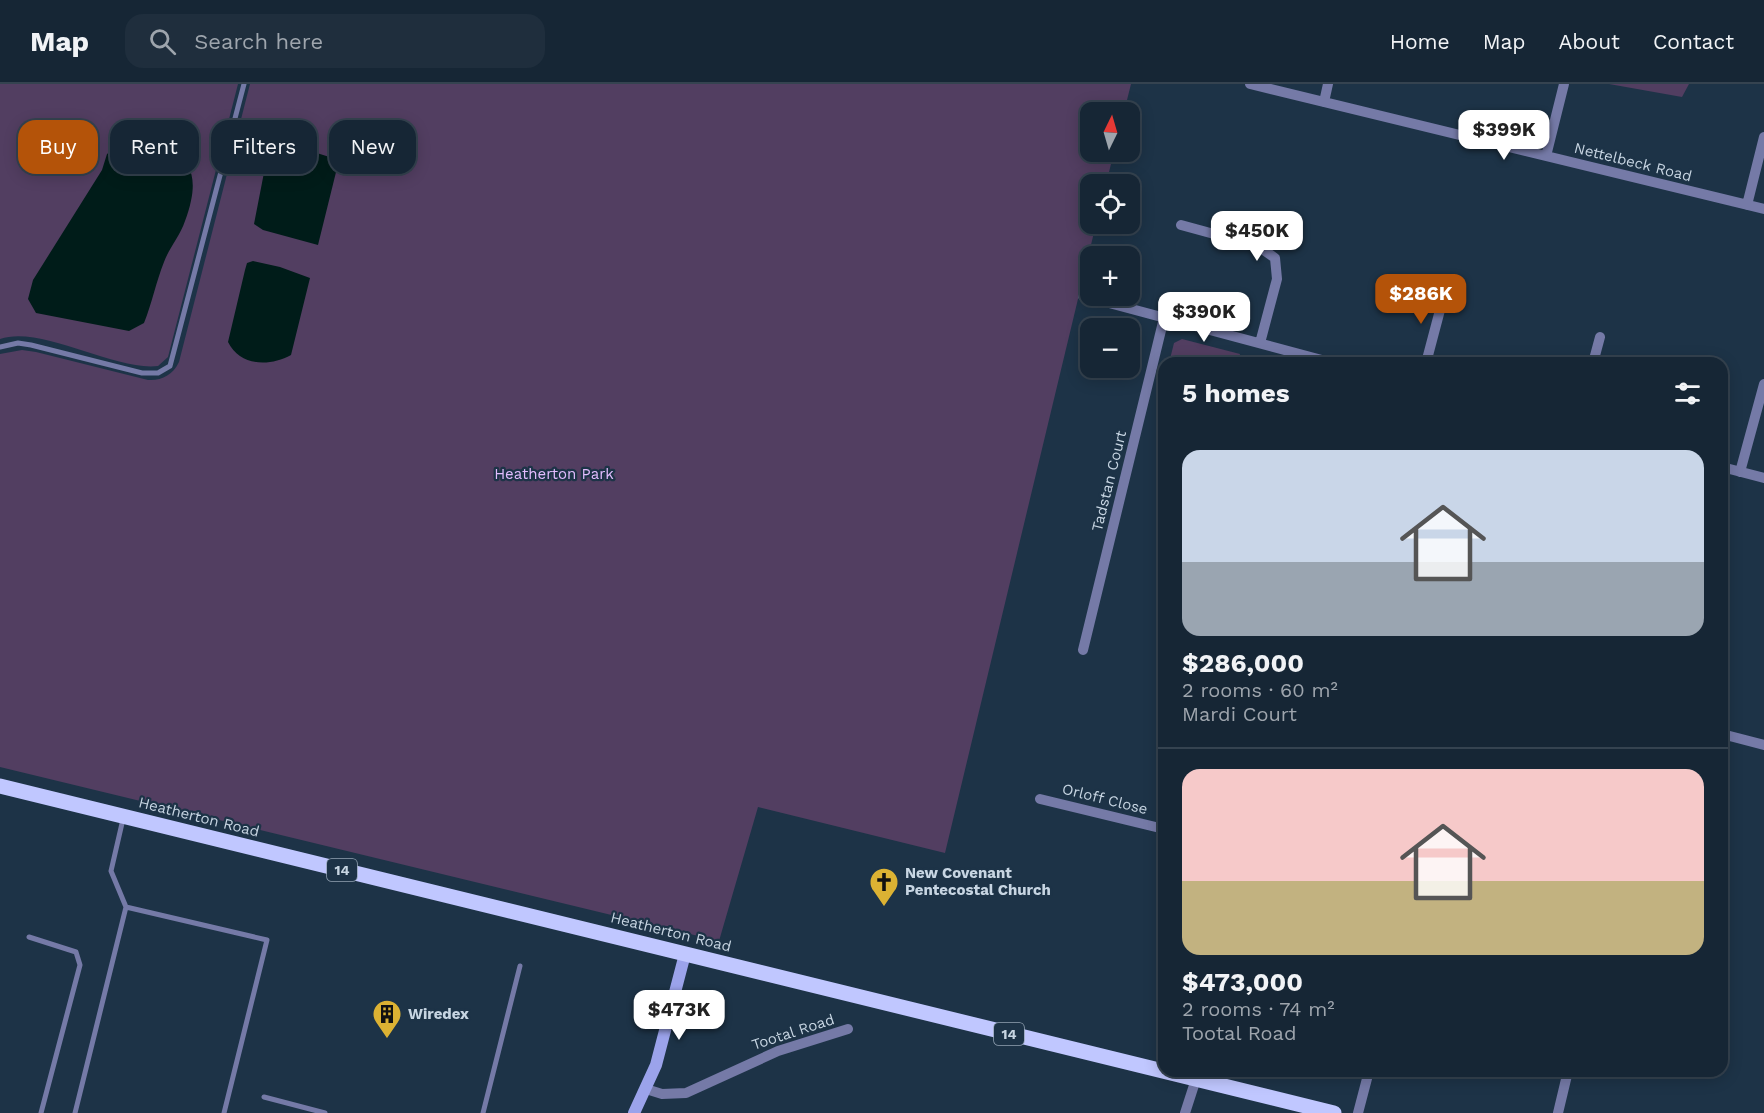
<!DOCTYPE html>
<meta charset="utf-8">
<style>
:root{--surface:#162635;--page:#1f2e3d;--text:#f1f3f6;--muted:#9ea5ad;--line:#354350;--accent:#b45309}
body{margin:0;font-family:"Work Sans",sans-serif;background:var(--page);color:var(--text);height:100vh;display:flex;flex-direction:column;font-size:22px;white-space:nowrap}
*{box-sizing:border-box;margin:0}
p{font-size:20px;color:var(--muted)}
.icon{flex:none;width:33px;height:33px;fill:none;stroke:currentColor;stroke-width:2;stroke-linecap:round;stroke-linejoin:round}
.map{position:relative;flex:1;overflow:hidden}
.drawer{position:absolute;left:1158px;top:273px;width:570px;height:720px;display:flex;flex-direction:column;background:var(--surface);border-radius:18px;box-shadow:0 3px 15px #0003,0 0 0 2px var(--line)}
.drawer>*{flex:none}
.hud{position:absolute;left:18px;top:36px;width:570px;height:54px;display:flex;gap:12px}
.needle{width:39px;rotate:5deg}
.buttons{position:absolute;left:1080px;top:18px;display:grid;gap:12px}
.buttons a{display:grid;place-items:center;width:60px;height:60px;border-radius:12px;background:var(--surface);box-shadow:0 3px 15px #0003,0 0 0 2px var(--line);font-size:30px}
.price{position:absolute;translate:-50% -51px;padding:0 14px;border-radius:12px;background:#fff;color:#222;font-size:20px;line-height:39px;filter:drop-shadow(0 2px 3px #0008)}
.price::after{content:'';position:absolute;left:50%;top:36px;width:18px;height:14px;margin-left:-9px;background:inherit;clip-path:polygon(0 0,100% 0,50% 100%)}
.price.current{background:var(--accent);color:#fff}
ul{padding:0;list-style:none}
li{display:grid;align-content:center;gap:12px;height:318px;padding:0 24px}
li+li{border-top:2px solid var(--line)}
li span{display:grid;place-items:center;height:186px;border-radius:18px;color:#555}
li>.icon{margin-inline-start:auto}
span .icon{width:108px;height:108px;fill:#fffc;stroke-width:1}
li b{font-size:26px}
h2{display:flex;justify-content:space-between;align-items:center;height:72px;padding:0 24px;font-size:26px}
.tag{padding:0 21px;border-radius:18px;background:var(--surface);box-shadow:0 3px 15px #0003,0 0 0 2px var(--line);font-size:21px;line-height:54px}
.tag.current{background:var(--accent);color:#fff}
header{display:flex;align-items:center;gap:36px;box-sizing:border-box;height:84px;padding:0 30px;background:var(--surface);border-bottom:2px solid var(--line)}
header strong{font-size:28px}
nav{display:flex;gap:33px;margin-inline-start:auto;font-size:21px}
.search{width:420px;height:54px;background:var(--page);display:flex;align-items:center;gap:15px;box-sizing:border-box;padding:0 21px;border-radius:18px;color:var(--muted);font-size:22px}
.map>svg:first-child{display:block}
</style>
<header>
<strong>Map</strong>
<div class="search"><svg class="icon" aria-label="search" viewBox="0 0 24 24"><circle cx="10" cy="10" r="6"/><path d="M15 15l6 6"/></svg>Search here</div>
<nav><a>Home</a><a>Map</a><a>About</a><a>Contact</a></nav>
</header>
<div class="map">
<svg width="1764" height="1029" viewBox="0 0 1764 1029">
<rect width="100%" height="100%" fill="#1d3347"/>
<path fill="#523e61" d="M0,0H238L168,273L158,282C113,287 42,241 0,255Z
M250,0H1131L1124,28H1090V68H1114L1106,100H1090V140H1096L945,769L758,723L719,857L0,683V270L22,266L36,268L148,296C161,297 173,291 179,278Z
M1609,0H1689L1682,13Z
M1182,255L1240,270L1238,279H1169L1174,259Z"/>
<path fill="#001c19" d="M277,59H285L339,76L318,161L263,146L254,140L268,68Z
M120,61C178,60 208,75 185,137C180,152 169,164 164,178C156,198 152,219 144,239L129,247L36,229L28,215L33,196L102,86L107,70Z
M253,177L280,183L310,194L291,271C269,283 240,282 228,258L245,186L247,179Z"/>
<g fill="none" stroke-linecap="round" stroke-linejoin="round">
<path stroke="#757aa7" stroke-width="5" d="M0,263L18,259L31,261L142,289H158L170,282L244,0
M123,735L111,787L126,823
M29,853L76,868L80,881L41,1029
M264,1013L325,1029
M75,1029L126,823L267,856L224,1029
M483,1029L520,882"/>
<path stroke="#757aa7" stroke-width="10" d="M1250,0L1764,125
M1324,18L1328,0
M1546,72L1564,0
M1747,121L1764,53
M1181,141L1258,162L1275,174L1277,195L1260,259
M1083,212L1333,279
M1426,279L1444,211
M1593,279L1600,253
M1722,383L1764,394
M1740,388L1764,300
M1083,566L1164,234
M1722,650L1764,661
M1040,715L1164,745
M646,1005L662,1010L686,1009L778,967L848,945
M1185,1029L1196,995
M1358,1029L1369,987
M1558,1029L1568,987"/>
<path stroke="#9ba3eb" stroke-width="12" d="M634,1029L656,981L685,870"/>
<path stroke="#c0c7ff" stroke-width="15" d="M0,702L1334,1029"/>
</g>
<defs>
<g id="church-pin" transform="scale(1.5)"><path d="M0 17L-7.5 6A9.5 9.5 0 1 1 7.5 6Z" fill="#dcb233" stroke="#1d3347"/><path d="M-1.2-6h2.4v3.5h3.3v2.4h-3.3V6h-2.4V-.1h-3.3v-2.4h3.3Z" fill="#111"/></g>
<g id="building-pin" transform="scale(1.5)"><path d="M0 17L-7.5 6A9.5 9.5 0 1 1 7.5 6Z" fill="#dcb233" stroke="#1d3347"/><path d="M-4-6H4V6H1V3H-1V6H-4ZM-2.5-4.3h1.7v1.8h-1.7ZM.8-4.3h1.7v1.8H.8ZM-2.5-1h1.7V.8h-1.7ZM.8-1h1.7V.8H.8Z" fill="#111"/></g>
</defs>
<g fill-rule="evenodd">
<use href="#church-pin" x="884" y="798"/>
<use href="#building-pin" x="387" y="930"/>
</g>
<g text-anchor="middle" stroke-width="4.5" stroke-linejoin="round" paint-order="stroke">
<g fill="#1d3347" stroke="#94a4b4" stroke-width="1.5">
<rect x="327" y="775" width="30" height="22" rx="4.5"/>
<rect x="994" y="939" width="30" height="22" rx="4.5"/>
</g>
<g font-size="14" font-weight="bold" fill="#c7d5e2">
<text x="342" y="791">14</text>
<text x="1009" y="955">14</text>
</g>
<g font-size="15" fill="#c7d5e2" stroke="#1d3347">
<text transform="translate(1633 78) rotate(14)" y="5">Nettelbeck Road</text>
<text transform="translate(1109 397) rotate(-76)" y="5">Tadstan Court</text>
<text transform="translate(1105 715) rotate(14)" y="5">Orloff Close</text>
<text transform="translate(199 733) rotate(14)" y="5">Heatherton Road</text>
<text transform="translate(671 848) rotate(14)" y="5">Heatherton Road</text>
<text transform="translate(793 948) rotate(-18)" y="5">Tootal Road</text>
</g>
<g font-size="15" fill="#e2bcfe" stroke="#1d3347">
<text x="554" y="395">Heatherton Park</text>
</g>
<g font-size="15" font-weight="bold" fill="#c7d5e2" stroke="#1d3347" text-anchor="start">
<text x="905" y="794">New Covenant<tspan x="905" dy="17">Pentecostal Church</tspan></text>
<text x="408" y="935">Wiredex</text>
</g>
</g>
</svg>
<div class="buttons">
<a><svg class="needle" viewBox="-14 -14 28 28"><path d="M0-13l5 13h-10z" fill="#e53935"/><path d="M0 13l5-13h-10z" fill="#9ea5ad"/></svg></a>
<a><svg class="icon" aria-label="locate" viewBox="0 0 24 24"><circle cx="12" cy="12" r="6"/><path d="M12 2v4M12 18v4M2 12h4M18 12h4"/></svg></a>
<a>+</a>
<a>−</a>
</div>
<b class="price" style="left:1504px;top:77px">$399K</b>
<b class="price" style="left:1257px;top:178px">$450K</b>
<b class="price current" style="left:1421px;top:241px">$286K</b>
<b class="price" style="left:1204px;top:259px">$390K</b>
<b class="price" style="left:679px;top:957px">$473K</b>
<div class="hud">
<a class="tag current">Buy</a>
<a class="tag">Rent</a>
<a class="tag">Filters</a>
<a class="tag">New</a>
</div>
<section class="drawer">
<h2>5 homes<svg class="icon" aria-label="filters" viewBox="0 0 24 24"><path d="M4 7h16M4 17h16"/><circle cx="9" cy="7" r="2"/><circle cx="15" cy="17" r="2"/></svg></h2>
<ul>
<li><span style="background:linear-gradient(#c9d6e8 60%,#9aa5b1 0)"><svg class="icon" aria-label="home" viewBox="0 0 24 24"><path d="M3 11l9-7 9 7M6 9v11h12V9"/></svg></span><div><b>$286,000</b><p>2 rooms · 60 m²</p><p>Mardi Court</p></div></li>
<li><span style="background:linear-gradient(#f6c9c9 60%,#c2b280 0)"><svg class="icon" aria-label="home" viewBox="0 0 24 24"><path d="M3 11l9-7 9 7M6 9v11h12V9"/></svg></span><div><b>$473,000</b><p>2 rooms · 74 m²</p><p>Tootal Road</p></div></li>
</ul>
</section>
</div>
